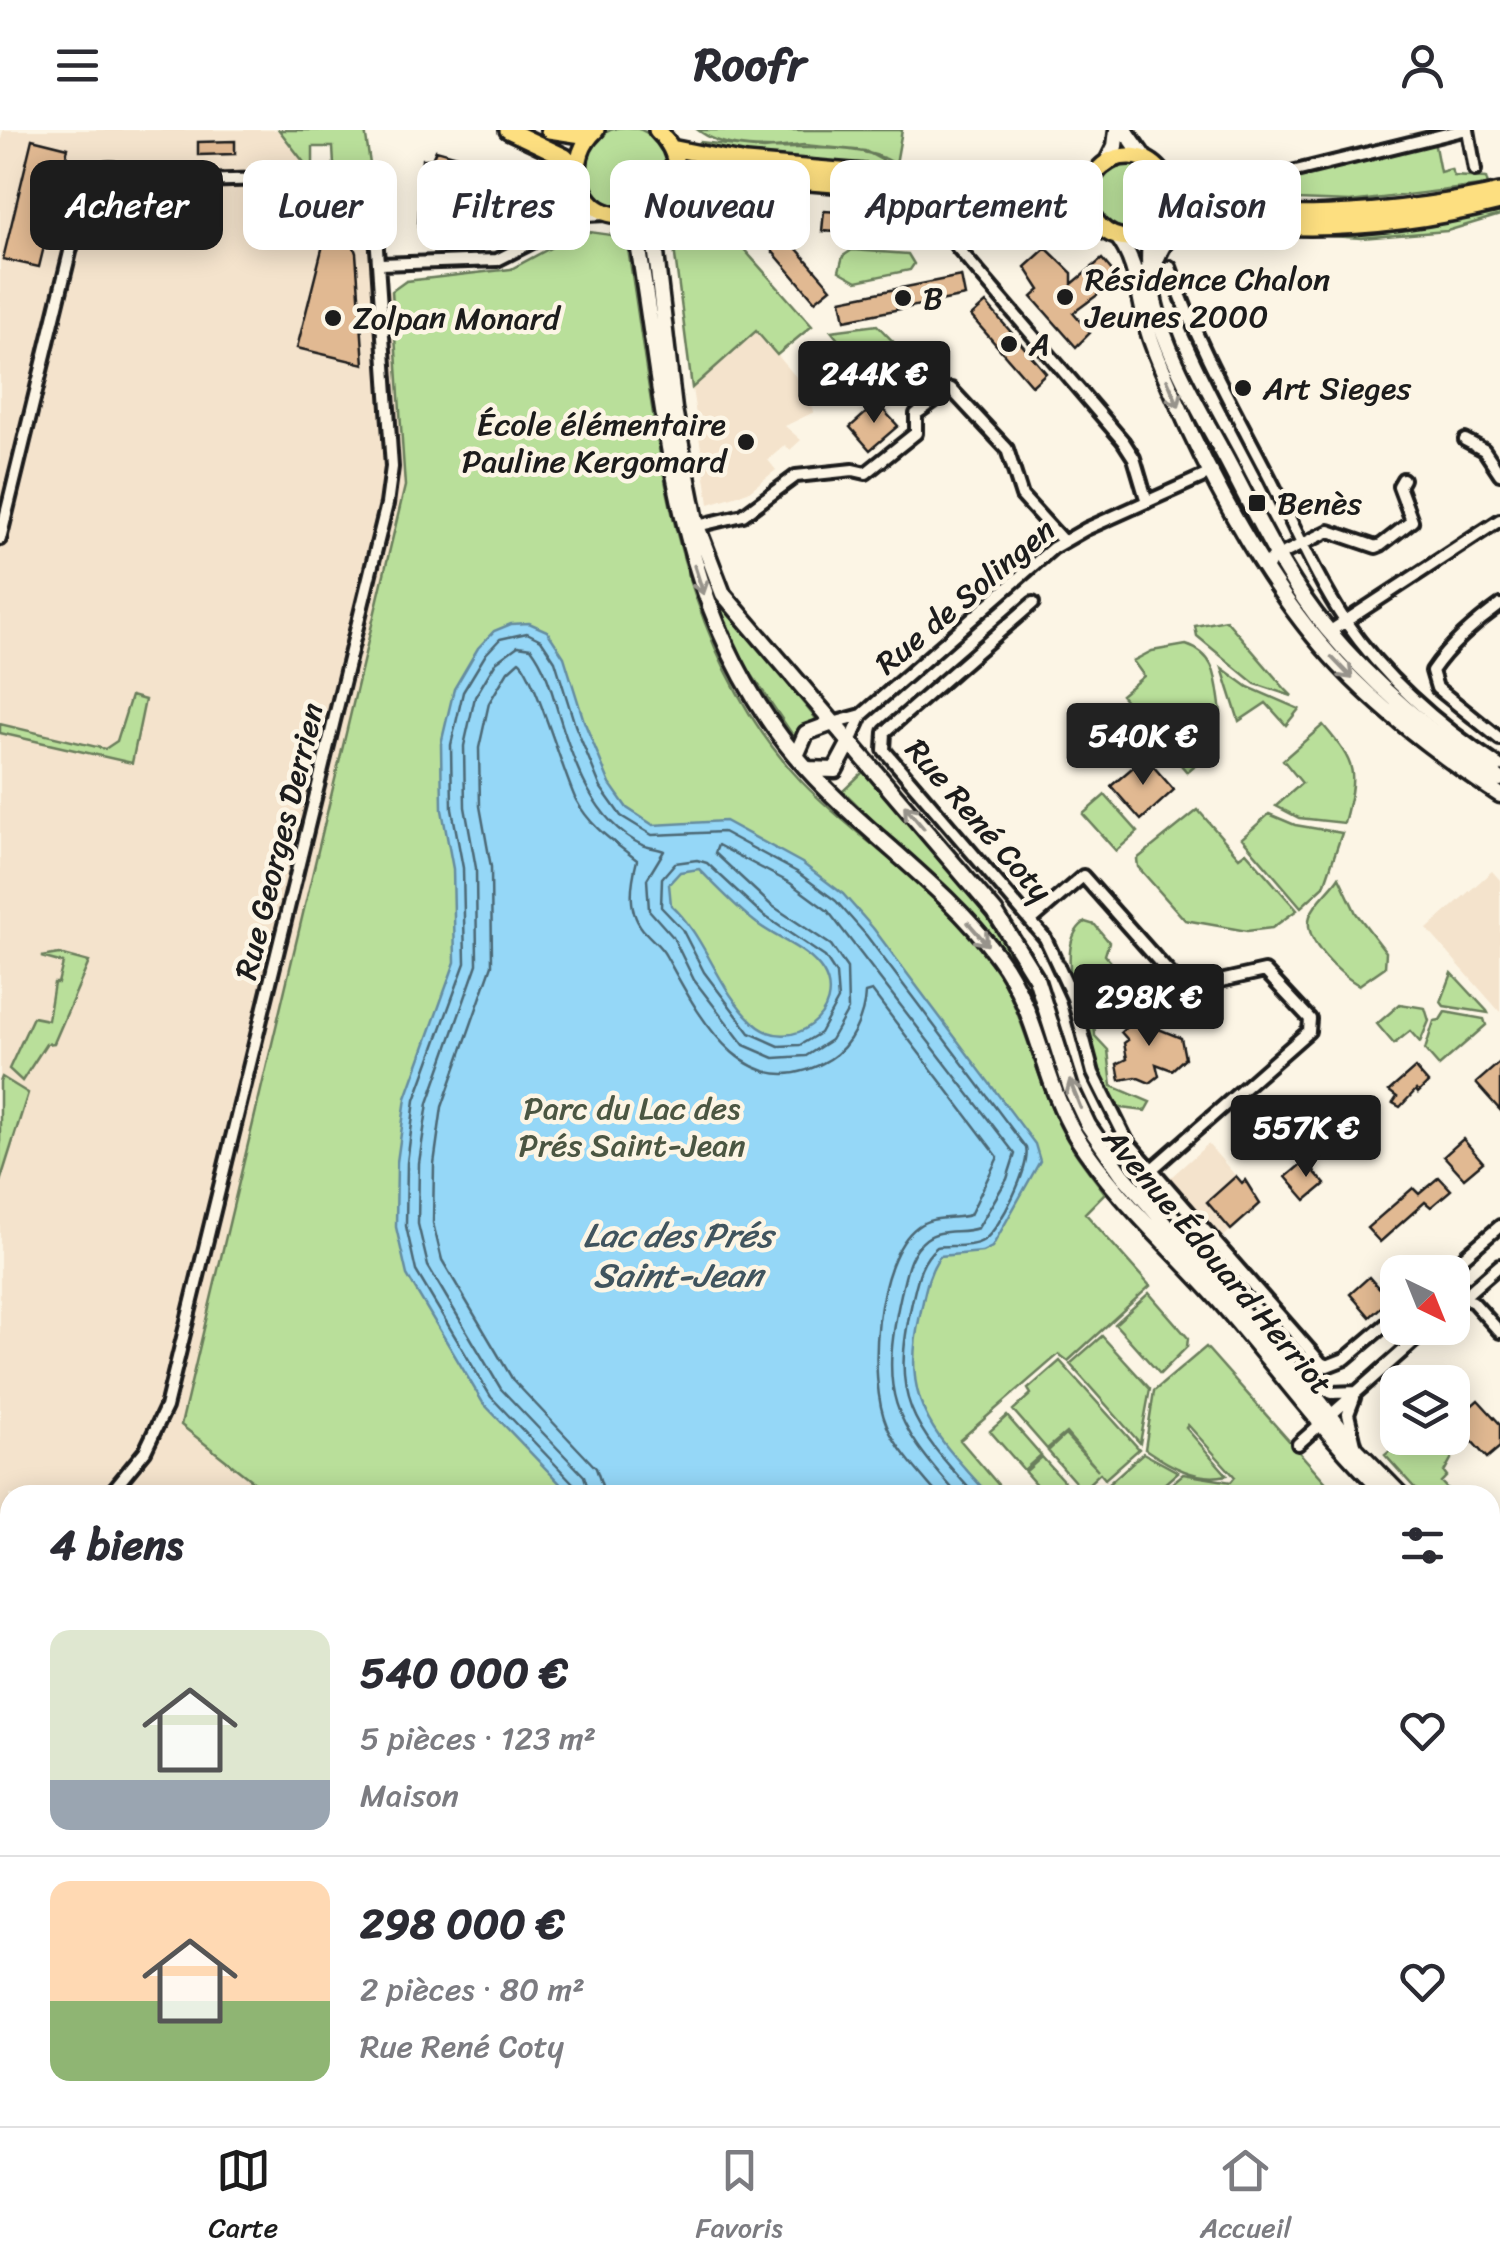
<!DOCTYPE html>
<html lang="fr">
<meta charset="utf-8">
<style>
:root{--surface:#fff;--page:#f7f7f7;--text:#2b2b33;--muted:#7c7c81;--line:#e1e1e2;--accent:#1c1c1c}
body{margin:0;font-family:Sriracha,sans-serif;background:var(--page);color:var(--text);height:100vh;display:flex;flex-direction:column;font-size:38px;white-space:nowrap}
*{box-sizing:border-box;margin:0}
p{font-size:32px;color:var(--muted)}
.icon{flex:none;width:55px;height:55px;fill:none;stroke:currentColor;stroke-width:2;stroke-linecap:round;stroke-linejoin:round}
.map{position:relative;flex:1;overflow:hidden}
.details{position:absolute;left:0px;top:1355px;width:1500px;height:642px;display:flex;flex-direction:column;background:var(--surface);border-radius:30px 30px 0 0;box-shadow:0 5px 25px #0003}
.details>*{flex:none}
.banner{position:absolute;left:30px;top:30px;width:1440px;height:90px;display:flex;gap:20px}
.needle{width:65px;rotate:137deg}
.controls{position:absolute;left:1380px;top:1125px;display:grid;gap:20px}
.controls a{display:grid;place-items:center;width:90px;height:90px;border-radius:20px;background:var(--surface);box-shadow:0 5px 25px #0003;font-size:50px}
.price{position:absolute;translate:-50% -85px;padding:0 22px;border-radius:10px;background:var(--accent);color:#fff;font-size:32px;line-height:65px;filter:drop-shadow(0 2px 5px #0008)}
.price::after{content:'';position:absolute;left:50%;top:60px;width:30px;height:22px;margin-left:-15px;background:inherit;clip-path:polygon(0 0,100% 0,50% 100%)}
.price.active{background:#222;color:#fff}
ul{padding:0;list-style:none}
li{display:flex;align-items:center;gap:30px;height:250px;padding:0 50px}
li+li{border-top:2px solid var(--line)}
li span{display:grid;place-items:center;flex:none;width:280px;height:200px;border-radius:20px;color:#555}
li>.icon{margin-inline-start:auto}
span .icon{width:120px;height:120px;fill:#fffc;stroke-width:1}
li b{font-size:42px}
h2{display:flex;justify-content:space-between;align-items:center;height:120px;padding:0 50px;font-size:42px}
.tag{padding:0 35px;border-radius:20px;background:var(--surface);box-shadow:0 5px 25px #0003;font-size:35px;line-height:90px}
.tag.active{background:var(--accent);color:#fff}
header{display:flex;justify-content:space-between;align-items:center;height:130px;padding:0 50px;background:var(--surface);font-size:45px;font-weight:700}
.menu{display:flex;justify-content:space-around;align-items:center;height:140px;border-top:2px solid var(--line);background:var(--surface);font-size:28px;color:var(--muted)}
.menu a{display:grid;justify-items:center;gap:5px}
.menu .active{color:var(--accent)}
.map>svg:first-child{display:block}
</style>
<header><svg class="icon" aria-label="menu" viewBox="0 0 24 24"><path d="M4 6h16M4 12h16M4 18h16"/></svg>Roofr<svg class="icon" aria-label="person" viewBox="0 0 24 24"><circle cx="12" cy="8" r="4"/><path d="M4 21q1-7 8-7t8 7"/></svg></header>
<div class="map">
<svg width="1500" height="1996" viewBox="0 0 1500 1996">
<rect width="100%" height="100%" fill="#fcf5e5"/>
<filter id="ink" filterUnits="userSpaceOnUse"><feTurbulence type="fractalNoise" baseFrequency=".01" numOctaves="2"/><feDisplacementMap in="SourceGraphic" scale="20" xChannelSelector="R" yChannelSelector="G"/><feConvolveMatrix kernelMatrix="1 2 1 2 8 2 1 2 1" color-interpolation-filters="sRGB"/></filter>
<g filter="url(#ink)">
<path fill="#f4e3cc" d="M3,0H279L319,53L347,54L360,62L372,83L377,161H392L405,356L181,1295L270,1365H10V1755L0,1749V14Z
M756,200L808,261L814,282L785,296L801,310L790,320L785,315L768,330L776,340L748,362L709,374L692,258Z
M1492,741L1500,750V882L1427,799Z
M1208,1014L1260,1074L1222,1108L1170,1048Z
M1490,1834L1500,1839V1996H1218L1217,1988H1490Z
M300,1988H735L745,1996H311Z"/>
<path fill="#b9df9a" stroke="#6a7e5b" stroke-width="2.5" d="M585 38a41 41 0 1 1 82 0a41 41 0 1 1-82 0Z
M279,0H365L370,34L334,35L333,17H313V35H306Z
M698,0H902L896,34C840,0 745,37 698,0Z
M1434,11L1440,42L1451,39L1454,46L1486,48L1488,55L1350,72L1269,69L1267,66L1269,58L1282,51Z
M700,12L764,19L804,15L865,21L893,36L946,41L747,28L694,19Z
M1095 67a35 35 0 1 1 70 0a35 35 0 1 1-70 0Z
M696,70L703,73L812,196L777,225L756,201L692,258L672,102L676,90Z
M1500,79V85L1447,101L1361,108L1300,104Z
M582,101L626,107C657,291 667,510 802,652C857,710 944,762 989,828C1022,876 1032,935 1056,988C1068,1016 1087,1039 1105,1063L1085,1083L1150,1156L1068,1231L1059,1224L960,1310L1007,1365H270L181,1295L405,356L392,161L406,151L511,139Z
M852,120L908,124L914,134L910,140L857,151L839,141L843,126Z
M877,195L908,227L888,244L880,240L866,244L831,201Z
M701,424L724,475L817,590L794,607L733,517L696,425Z
M1226,490L1286,560L1292,566L1255,554L1197,506L1195,496Z
M1186,515C1218,525 1216,552 1221,582L1212,579L1189,599L1209,623L1187,642L1121,565L1144,546L1133,531L1152,521Z
M1222,538L1248,557L1299,579L1286,595L1266,573L1239,591Z
M131,566L145,570L132,633L0,603V594L105,619L117,611Z
M1323,595C1358,636 1357,642 1344,693L1299,688L1276,676L1302,653L1283,630Z
M865,640L990,784L1019,825L1013,838L952,768L843,661Z
M1105,665L1138,702L1116,721L1083,684Z
M1198,680L1239,727L1246,722L1297,780L1272,798L1247,801L1185,790L1138,737L1137,729Z
M1269,684L1295,695L1342,703L1324,756L1301,777L1242,708Z
M1339,747L1356,783L1386,822L1385,837L1359,855C1340,845 1302,810 1310,786C1315,771 1331,760 1339,747Z
M1085,792L1095,795L1109,812L1105,825L1126,850L1131,875L1115,855L1099,868L1104,884L1094,891L1095,906L1108,920L1112,956L1150,972L1145,981L1114,977C1099,939 1043,819 1085,792Z
M59,824L89,832L54,913L46,914L22,951L9,939L33,887L48,890L54,853H58L63,833L41,827Z
M1452,843L1487,881L1488,883L1444,876L1441,872Z
M1400,874L1425,878L1429,891L1420,912L1410,901L1394,914L1377,894Z
M1445,882L1484,889L1486,895L1439,936L1425,920L1434,891L1440,890Z
M2,947L28,963L0,1052V952Z
M1149,1163L1188,1208L1187,1217L1160,1244L1115,1194Z
M1102,1206L1150,1259L1140,1313L1070,1234Z
M1206,1217L1337,1365H1158L1183,1344L1231,1352L1235,1347L1188,1295L1186,1298L1227,1345C1197,1352 1170,1336 1145,1319L1154,1261Z
M1060,1231L1139,1319L1105,1349L1100,1343L1082,1360L1048,1321L1065,1305L1098,1340L1066,1303L1047,1319L1013,1280L1031,1264L1028,1259Z
M1007,1286L1041,1325L1024,1340L990,1301Z
M1405,1308H1448L1455,1322L1444,1342L1447,1346L1441,1352L1453,1365H1421L1385,1325Z
M1143,1323L1178,1342L1155,1362L1149,1356L1144,1357L1148,1365L1138,1361L1133,1365H1096Z
M1042,1327L1076,1365H1045L1025,1342Z
M1490,1468L1500,1476V1839L1490,1834Z
M390,1988H532L525,1996H400Z
M735,1988H1217L1218,1996H745Z"/>
<path fill="#95d7f7" stroke="#658c9f" stroke-width="2.5" fill-rule="evenodd" d="M529,493L547,501L564,527L584,591L610,654L627,678L653,695L725,691L802,733L843,764L873,798L1035,1014L1040,1031L992,1117L982,1122L940,1126C927,1144 925,1163 920,1185C900,1273 933,1303 989,1365H571L483,1273L407,1145L396,1097L397,1032L406,968L455,832L453,739L442,680L441,614L454,559L478,518L494,501L511,494ZM699,739C717,757 735,776 755,792C776,809 809,819 823,842C847,881 791,927 754,893C717,859 707,808 671,775L669,754L680,742Z
M1490,1535L1500,1542V1683L1490,1681Z
M0,1749L10,1755V1988H300L311,1996H0Z"/>
<g fill="none" stroke-linecap="round" stroke-linejoin="round">
<path stroke="#4c6774" stroke-width="2.5" d="M697,730L707,733L763,785L825,827L836,844L838,870L820,903L800,915L779,916L750,903L704,842L682,799L661,777L662,748L675,733Z
M577,1365L574,1354L491,1267L416,1141L406,1096L407,1033L415,970L465,833L463,738L452,679L451,615L463,562L486,524L500,509L527,503L541,510L555,531L575,595L601,658L621,686L652,705L723,702L797,742L836,771L866,805L1026,1018C1031,1036 1000,1099 984,1110C972,1118 951,1115 937,1117C920,1131 917,1151 912,1172C890,1269 911,1294 975,1365
M590,1365L584,1346L501,1259L428,1136L418,1094L419,1033L428,973L477,834L476,738L465,677L464,616L475,567L496,532L518,516L531,518C546,538 551,559 558,582C573,632 593,691 642,715C649,718 657,718 664,721L647,749L649,780L673,807L694,850L744,915L774,928L806,926L831,910L848,880L847,838L831,815L771,775L715,723L718,715L790,753L828,781L1015,1024L1007,1049L978,1098C962,1104 940,1098 926,1109C909,1122 906,1144 901,1164C879,1263 892,1291 958,1365
M605,1365L596,1338L513,1250L442,1130L433,1093L434,1034L442,977L492,835L491,737L480,676L479,618L489,573L508,541L519,531C534,542 563,643 576,670C591,698 613,711 637,730C631,754 626,783 646,803C653,811 661,816 666,826C699,886 746,981 830,929C851,916 864,887 865,863L872,861L998,1027L970,1085C952,1090 932,1085 917,1097C875,1129 867,1251 887,1296C898,1321 921,1345 938,1365"/>
</g>
<path fill="#e1b992" stroke="#1c1c1c" stroke-width="2.5" d="M32,9L68,18L39,137L3,129Z
M235,11V24L198,25V12Z
M436,20L475,31L473,42L515,41L512,89L488,87L490,63L472,62L470,99L418,96L422,29H432Z
M824,81L916,87L914,107L822,101Z
M770,88L831,158L815,171L755,101Z
M326,99L352,111L356,123L364,234L297,218L324,111L318,101Z
M1046,118L1072,143V154L1102,129L1119,149L1073,183L1090,203L1076,217L1032,167L1040,160L1025,137Z
M961,146L965,166L845,190L841,170Z
M986,173L1046,243L1032,256L971,186Z
M877,273L898,296L870,320L850,297Z
M1145,627L1174,660L1141,690L1111,656Z
M1147,878L1161,894L1156,898L1181,908L1185,928L1172,940L1156,934L1159,946L1150,953L1136,947L1120,950L1117,934L1127,929L1124,913L1128,910L1121,902Z
M1500,932V980L1476,953Z
M1415,938L1428,953L1418,963L1416,960L1400,977L1393,973L1397,967L1389,961Z
M1463,1009L1483,1032L1464,1048L1444,1026Z
M1305,1031L1325,1054L1306,1070L1286,1047Z
M1236,1046L1242,1053L1245,1050L1260,1074L1231,1100L1207,1072Z
M1439,1047L1451,1060L1431,1077L1425,1072L1380,1112L1367,1098L1413,1058L1419,1064Z
M1369,1147L1389,1170L1370,1187L1350,1164Z
M1478,1270L1500,1294V1317L1487,1328L1454,1291Z
M0,1539L10,1548V1649L0,1641Z"/>
<g fill="none" stroke-linecap="round" stroke-linejoin="round">
<g stroke="#1c1c1c" stroke-width="18">
<path id="minor" d="M1468,0L1475,40
M93 55a17 17 0 1 1 34 0a17 17 0 1 1-34 0Z
M932,61L943,96L957,117L1123,311L1134,328L1147,372
M1254,82V62L1267,48L1463,0
M546,103L563,88L582,57
M380,134L497,130L586,85L606,84
M1170,137C1194,207 1230,272 1264,337C1291,388 1313,443 1345,491C1385,549 1442,598 1500,636
M1465,310L1484,320L1500,344
M697,396L743,385L796,346L853,340L866,343L916,303V284L951,259L1007,319L1022,366L1063,411
M0,409L71,118L84,83L98,67
M1266,441L1272,429L1329,401L1376,417L1381,415L1412,391L1399,356L1403,349
M1033,473L885,602L884,620L1045,808L1073,868L1093,943L1127,1011L1321,1233L1327,1236L1345,1229L1398,1184
M1500,475C1476,492 1448,517 1432,541L1437,558L1500,609
M1329,502L1500,390
M833,593L862,585
M850,612L862,585L1053,418L1086,399L1213,342
M1033,789L1083,746L1180,855L1189,858L1265,841L1310,889L1309,901L1151,1040
M1446,1142L1500,1096
M1452,1162L1473,1172L1500,1202
M1452,1177L1500,1135
M1305,1250L1332,1263L1356,1262
M1354,1268L1348,1284L1355,1314
M1298,1314L1429,1198
M109,1365L145,1321L166,1277L387,374L392,337L372,46L127,53
M0,1409L10,1417
M701,1988L711,1996"/>
</g>
<g stroke="#1c1c1c" stroke-width="21">
<path id="secondary" d="M1125,0L1146,30
M1106,34L1115,16L1117,0
M658,74L654,106L674,279L697,396L723,464L995,782L1036,848L1071,959L1088,995L1122,1044L1316,1267L1356,1319L1401,1365
M619,85L638,114C668,293 673,479 795,625C856,698 941,750 998,827C1038,880 1042,950 1076,1006C1114,1066 1167,1113 1214,1165C1273,1231 1323,1303 1387,1365
M1152,101C1135,180 1195,269 1230,336C1260,393 1286,450 1327,499C1376,558 1437,608 1500,649
M1117,106C1139,133 1139,174 1150,207C1157,228 1167,250 1176,270C1215,359 1273,466 1340,536C1387,586 1442,627 1500,665
M1155,134C1169,91 1189,96 1228,96
M796,626L806,603L833,593
M808,639L835,640L850,612
M1490,1449L1500,1457
M1490,1462L1500,1470"/>
</g>
<g stroke="#1c1c1c" stroke-width="22">
<path id="primary" d="M508,0L565,27L578,40
M549,0L589,6
M596,0C582,13 575,31 580,50C599,127 722,63 657,0
M671,18L746,33L1068,60L1091,51
M1088 67a41 41 0 1 1 82 0a41 41 0 1 1-82 0Z
M1168,54C1220,108 1431,78 1500,62
M670,57L704,46L745,47L1027,69L1092,84
M1162,91C1200,82 1239,94 1277,96C1352,100 1428,90 1500,72"/>
</g>
<use href="#minor" stroke="#fcf5e5" stroke-width="10"/>
<use href="#secondary" stroke="#fcf5e5" stroke-width="14"/>
<use href="#primary" stroke="#fddf80" stroke-width="15"/>
</g>
<defs><path id="oneway-shaft" d="M-6 0H5M1.5-3L5.5 0L1.5 3" fill="none" stroke-width="1.6" stroke-linecap="round" stroke-linejoin="round" transform="scale(2.5)"/></defs>
<g stroke="#97938b">
<use href="#oneway-shaft" transform="translate(1173 263) rotate(67)"/>
<use href="#oneway-shaft" transform="translate(699 450) rotate(72)"/>
<use href="#oneway-shaft" transform="translate(1342 538) rotate(46)"/>
<use href="#oneway-shaft" transform="translate(914 687) rotate(-130)"/>
<use href="#oneway-shaft" transform="translate(978 804) rotate(49)"/>
<use href="#oneway-shaft" transform="translate(1075 964) rotate(-112)"/>
</g>
</g>
<g fill="#1c1c1c" stroke="#fcf5e5" stroke-width="4">
<circle cx="1065" cy="167" r="10"/>
<circle cx="903" cy="168" r="10"/>
<circle cx="333" cy="188" r="10"/>
<circle cx="1009" cy="214" r="10"/>
<circle cx="1243" cy="258" r="10"/>
<circle cx="746" cy="312" r="10"/>
<rect x="1247" y="363" width="20" height="20" rx="5"/>
</g>
<g text-anchor="middle" stroke-width="9" stroke-linejoin="round" paint-order="stroke">
<g font-size="32" fill="#1c1c1c" stroke="#fcf5e5" text-anchor="start">
<text x="1085" y="160">Résidence Chalon<tspan x="1085" dy="37">Jeunes 2000</tspan></text>
<text x="923" y="179">B</text>
<text x="353" y="199">Zolpan Monard</text>
<text x="1029" y="225">A</text>
<text x="1263" y="269">Art Sieges</text>
<text x="726" y="305" text-anchor="end">École élémentaire<tspan x="726" dy="37">Pauline Kergomard</tspan></text>
<text x="1277" y="384">Benès</text>
</g>
<g font-size="32" fill="#1c1c1c" stroke="#fcf5e5">
<text transform="translate(965 466) rotate(-40)" y="11">Rue de Solingen</text>
<text transform="translate(979 690) rotate(49)" y="11">Rue René Coty</text>
<text transform="translate(279 711) rotate(-76)" y="11">Rue Georges Derrien</text>
<text transform="translate(1218 1131) rotate(50)" y="11">Avenue Édouard Herriot</text>
</g>
<g font-size="32" fill="#4b5642" stroke="#fcf5e5">
<text x="632" y="989">Parc du Lac des<tspan x="632" dy="37">Prés Saint-Jean</tspan></text>
</g>
<g font-size="35" font-style="italic" fill="#40545e" stroke="#fcf5e5">
<text x="678" y="1117">Lac des Prés<tspan x="678" dy="40">Saint-Jean</tspan></text>
</g>
</g>
</svg>
<div class="controls">
<a><svg class="needle" viewBox="-14 -14 28 28"><path d="M0-13l5 13h-10z" fill="#e53935"/><path d="M0 13l5-13h-10z" fill="#7c7c81"/></svg></a>
<a><svg class="icon" aria-label="layers" viewBox="0 0 24 24"><path d="M12 4l9 5-9 5-9-5zM3 14l9 5 9-5"/></svg></a>
</div>
<b class="price" style="left:874px;top:296px">244K €</b>
<b class="price active" style="left:1143px;top:658px">540K €</b>
<b class="price" style="left:1149px;top:919px">298K €</b>
<b class="price" style="left:1306px;top:1050px">557K €</b>
<div class="banner">
<a class="tag active">Acheter</a>
<a class="tag">Louer</a>
<a class="tag">Filtres</a>
<a class="tag">Nouveau</a>
<a class="tag">Appartement</a>
<a class="tag">Maison</a>
</div>
<section class="details">
<h2>4 biens<svg class="icon" aria-label="filters" viewBox="0 0 24 24"><path d="M4 7h16M4 17h16"/><circle cx="9" cy="7" r="2"/><circle cx="15" cy="17" r="2"/></svg></h2>
<ul>
<li><span style="background:linear-gradient(#dfe7d0 75%,#9aa5b1 0)"><svg class="icon" aria-label="home" viewBox="0 0 24 24"><path d="M3 11l9-7 9 7M6 9v11h12V9"/></svg></span><div><b>540 000 €</b><p>5 pièces · 123 m²</p><p>Maison</p></div><svg class="icon" aria-label="heart" viewBox="0 0 24 24"><path d="M12 20l-8-8c-3-5 5-10 8-4 3-6 11-1 8 4z"/></svg></li>
<li><span style="background:linear-gradient(#ffd9b3 60%,#8fb573 0)"><svg class="icon" aria-label="home" viewBox="0 0 24 24"><path d="M3 11l9-7 9 7M6 9v11h12V9"/></svg></span><div><b>298 000 €</b><p>2 pièces · 80 m²</p><p>Rue René Coty</p></div><svg class="icon" aria-label="heart" viewBox="0 0 24 24"><path d="M12 20l-8-8c-3-5 5-10 8-4 3-6 11-1 8 4z"/></svg></li>
</ul>
</section>
</div>
<nav class="menu">
<a class="active"><svg class="icon" aria-label="map" viewBox="0 0 24 24"><path d="M3 6l6-2 6 2 6-2v14l-6 2-6-2-6 2zM9 4v14M15 6v14"/></svg>Carte</a>
<a><svg class="icon" aria-label="saved" viewBox="0 0 24 24"><path d="M7 4h10v16l-5-4-5 4z"/></svg>Favoris</a>
<a><svg class="icon" aria-label="home" viewBox="0 0 24 24"><path d="M3 11l9-7 9 7M6 9v11h12V9"/></svg>Accueil</a>
</nav>
